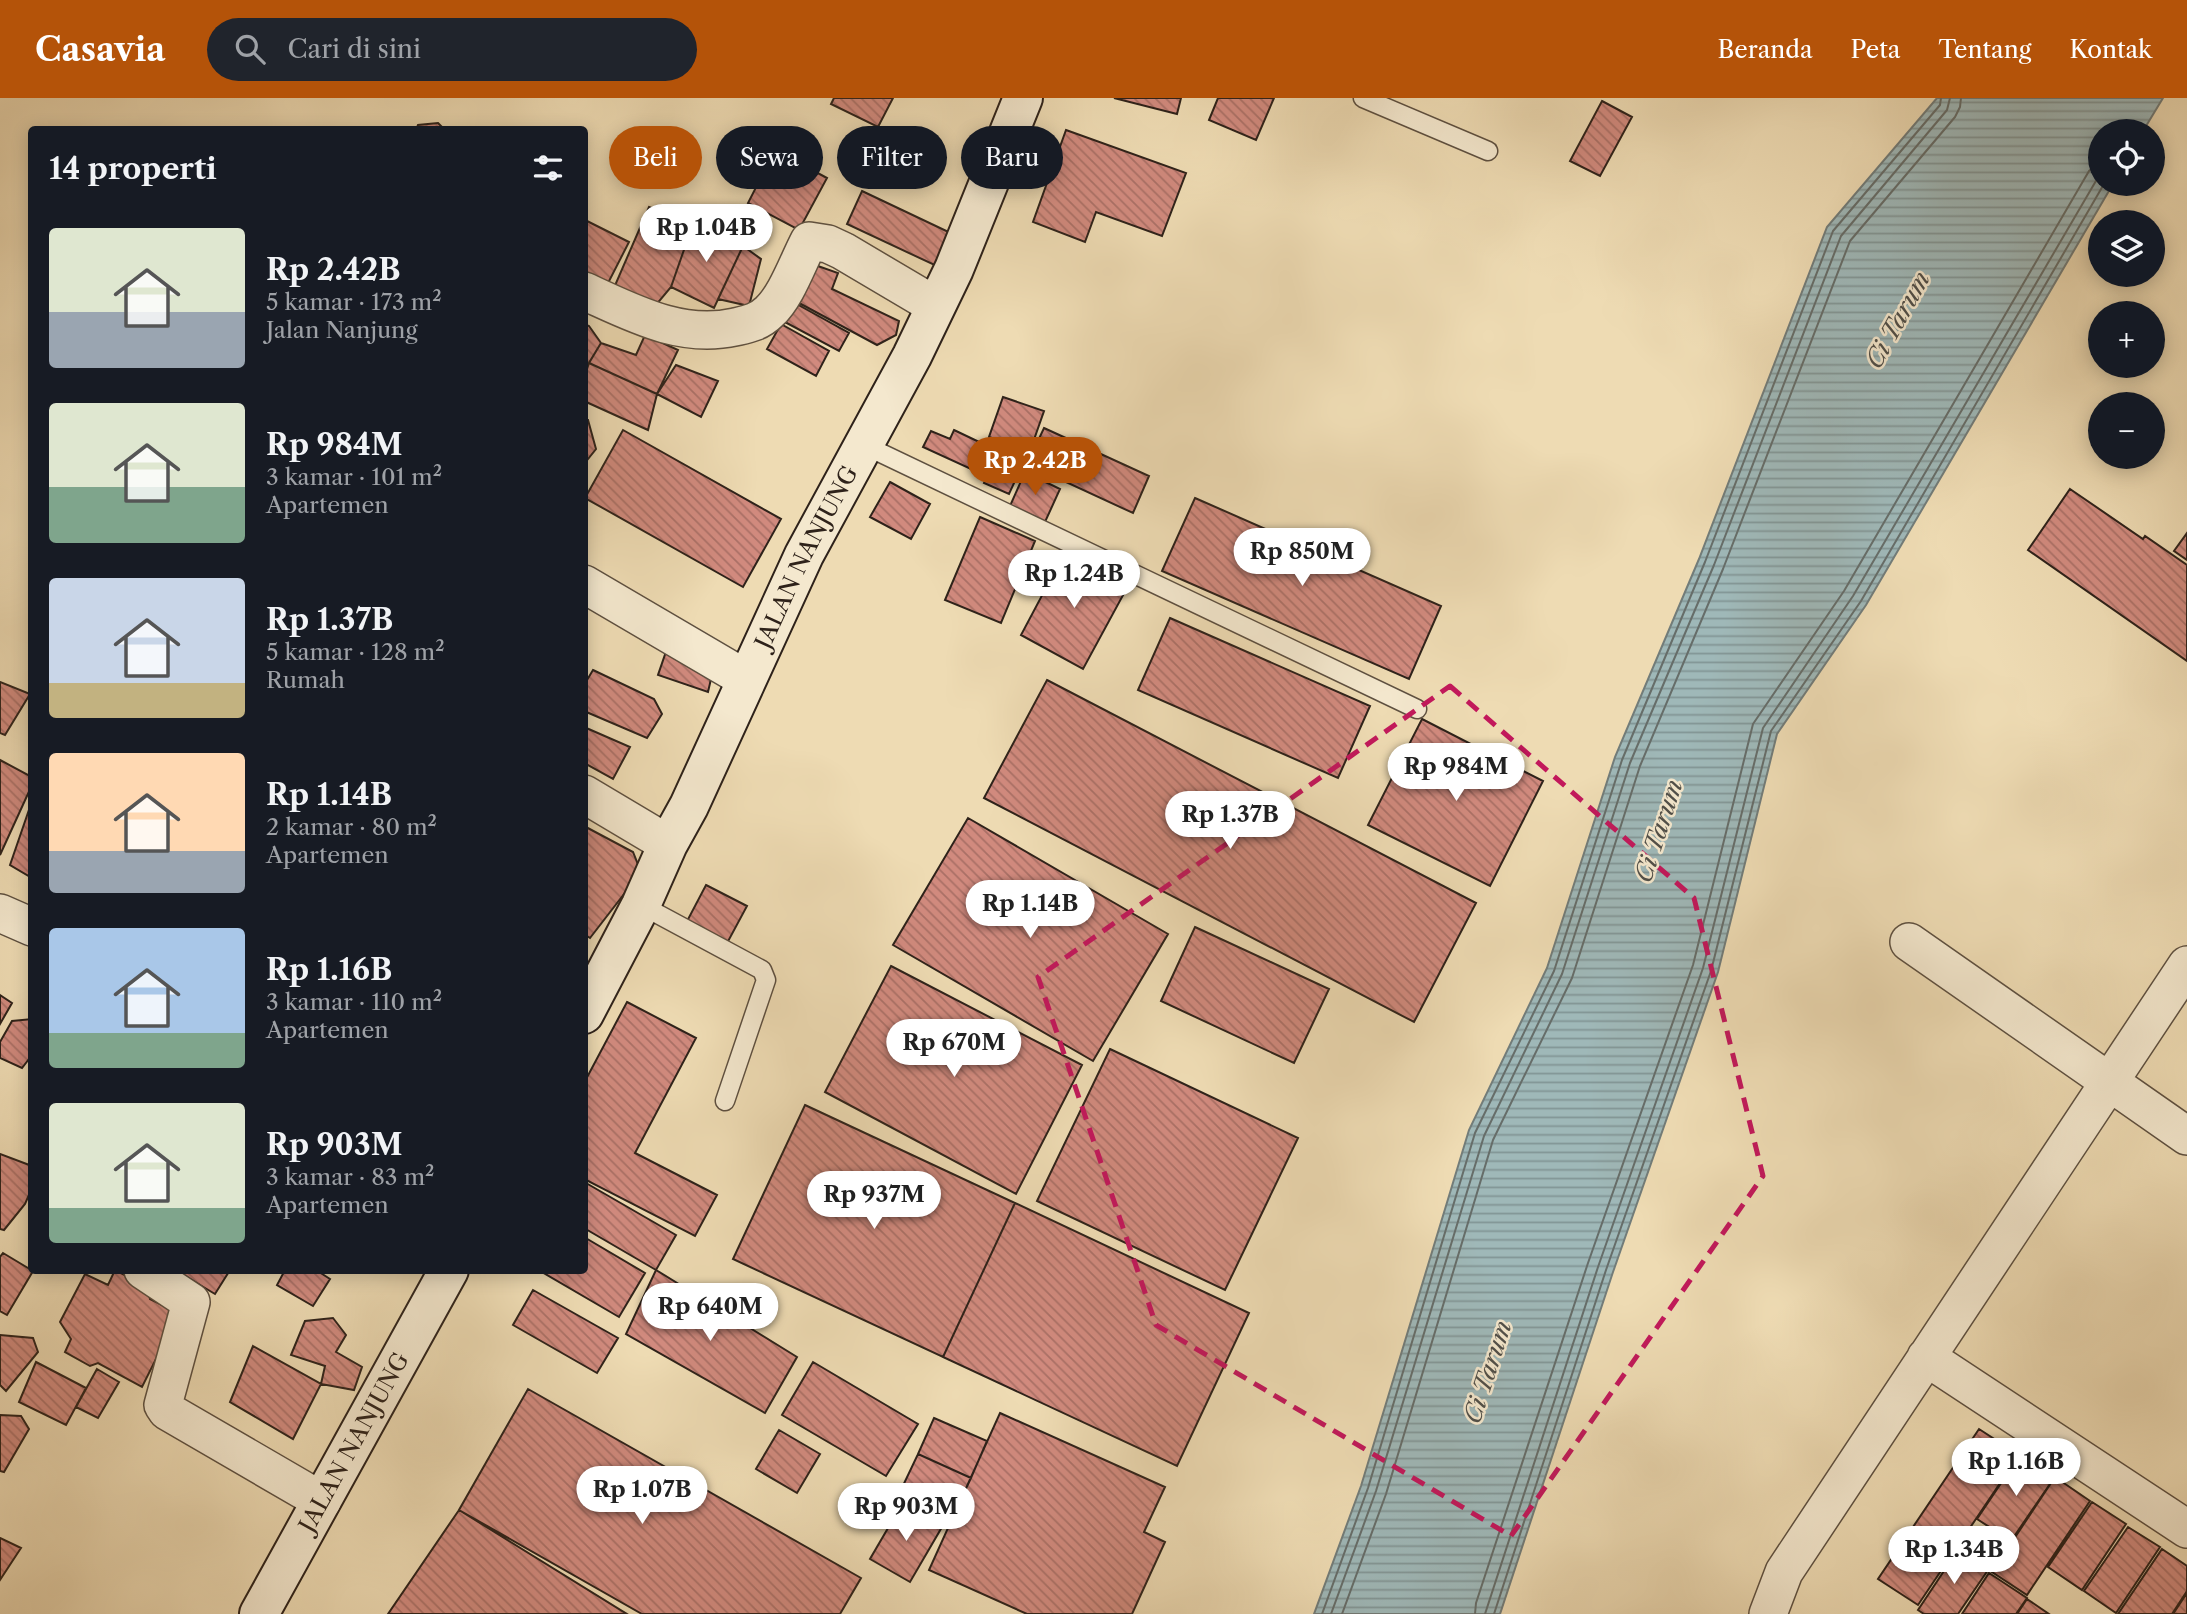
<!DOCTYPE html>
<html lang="id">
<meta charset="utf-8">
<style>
:root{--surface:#171b24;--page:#20242c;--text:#f1f3f6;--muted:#9ea1a6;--accent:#b45309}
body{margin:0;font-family:"Libre Caslon Text",serif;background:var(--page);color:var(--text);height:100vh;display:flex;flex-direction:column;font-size:26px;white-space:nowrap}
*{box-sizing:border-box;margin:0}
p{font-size:23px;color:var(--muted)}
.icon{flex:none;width:38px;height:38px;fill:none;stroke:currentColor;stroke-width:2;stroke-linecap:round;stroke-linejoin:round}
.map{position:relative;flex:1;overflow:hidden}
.details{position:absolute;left:28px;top:28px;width:560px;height:1148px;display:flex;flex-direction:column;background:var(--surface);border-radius:7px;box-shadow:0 4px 18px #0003}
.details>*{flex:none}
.guide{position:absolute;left:609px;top:28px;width:665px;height:63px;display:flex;gap:14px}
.buttons{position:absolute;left:2088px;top:21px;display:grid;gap:14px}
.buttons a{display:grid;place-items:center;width:77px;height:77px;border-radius:50%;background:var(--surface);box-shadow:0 4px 18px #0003;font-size:35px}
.price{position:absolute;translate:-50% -60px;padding:0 16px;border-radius:24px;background:#fff;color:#222;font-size:23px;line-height:46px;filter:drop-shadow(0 2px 4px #0008)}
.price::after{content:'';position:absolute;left:50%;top:42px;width:21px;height:16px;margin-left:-10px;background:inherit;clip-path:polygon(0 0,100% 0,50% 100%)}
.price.active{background:var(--accent);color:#fff}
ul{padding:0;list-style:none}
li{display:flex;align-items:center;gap:21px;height:175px;padding:0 21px}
li span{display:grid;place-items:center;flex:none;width:196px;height:140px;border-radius:7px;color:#555}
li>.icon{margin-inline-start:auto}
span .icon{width:84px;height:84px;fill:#fffc;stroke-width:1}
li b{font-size:30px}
h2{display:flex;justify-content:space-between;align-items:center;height:84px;padding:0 21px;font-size:30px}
.tag{padding:0 24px;border-radius:32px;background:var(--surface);box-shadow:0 4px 18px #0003;font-size:24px;line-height:63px}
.tag.active{background:var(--accent);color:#fff}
header{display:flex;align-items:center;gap:42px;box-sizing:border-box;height:98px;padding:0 35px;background:var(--accent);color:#fff}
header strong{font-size:33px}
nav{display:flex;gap:38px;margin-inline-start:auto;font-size:24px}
.search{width:490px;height:63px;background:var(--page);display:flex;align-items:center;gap:18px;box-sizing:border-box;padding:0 24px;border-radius:38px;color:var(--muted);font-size:26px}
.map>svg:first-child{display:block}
</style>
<header>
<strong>Casavia</strong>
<div class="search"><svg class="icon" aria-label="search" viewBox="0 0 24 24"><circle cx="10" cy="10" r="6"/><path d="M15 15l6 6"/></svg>Cari di sini</div>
<nav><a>Beranda</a><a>Peta</a><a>Tentang</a><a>Kontak</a></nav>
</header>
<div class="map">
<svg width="2187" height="1516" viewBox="0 0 2187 1516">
<defs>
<pattern id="water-rules" width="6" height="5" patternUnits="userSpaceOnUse" patternTransform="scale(1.75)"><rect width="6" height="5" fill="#9fb8b8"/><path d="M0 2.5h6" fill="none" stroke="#829595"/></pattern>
<pattern id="building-back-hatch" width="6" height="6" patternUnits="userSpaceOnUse" patternTransform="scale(1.75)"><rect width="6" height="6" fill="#d18a7e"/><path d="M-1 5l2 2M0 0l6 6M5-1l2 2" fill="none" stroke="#aa7066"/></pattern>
</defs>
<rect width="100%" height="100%" fill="#eedbb3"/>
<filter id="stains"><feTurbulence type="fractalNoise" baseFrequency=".00286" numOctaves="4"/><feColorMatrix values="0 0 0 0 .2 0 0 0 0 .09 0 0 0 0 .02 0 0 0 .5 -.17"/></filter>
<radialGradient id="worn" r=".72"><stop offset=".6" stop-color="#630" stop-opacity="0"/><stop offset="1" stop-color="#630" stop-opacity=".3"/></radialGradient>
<path fill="url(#water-rules)" stroke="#727c79" stroke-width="2" d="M1937,0H2163L2143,33H2100V86H2113L1866,507L1777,636L1718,874L1613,1174L1500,1516H1314L1361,1388L1469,1032L1547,870L1615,659L1699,461L1827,129Z"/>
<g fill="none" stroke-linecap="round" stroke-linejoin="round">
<path stroke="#666d69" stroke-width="2" d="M1322,1516L1368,1390L1475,1035L1554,873L1622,662L1705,464L1833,133L1940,7L1941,0
M1331,1516L1376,1393L1484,1038L1562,876L1630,665L1714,467L1841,138L1947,12L1950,0
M1342,1516L1386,1396L1493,1042L1572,880L1640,668L1723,471L1850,143L1955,19L1960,9L1961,0
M1475,1516L1476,1505L1588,1165L1693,867L1753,626L1844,493L2089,73L2100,63
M1485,1516L1598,1169L1703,870L1763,630L1853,498L2100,76
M1494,1516L1606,1172L1711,873L1771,633L1861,503L2104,86"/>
</g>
<path fill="url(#building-back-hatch)" stroke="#2e221a" stroke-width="2" d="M834,0H893L878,29L831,6Z
M1114,0H1181L1177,16Z
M1218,0H1274L1256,42L1209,22Z
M1602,3L1632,19L1600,78L1570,63Z
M438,25L445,32H416L418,27Z
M1066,32L1186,75L1162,138L1096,114L1085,144L1033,124Z
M775,52L827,80L799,132L748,105Z
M862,93L957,138L941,170L847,126Z
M649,109L693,126L671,189L656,207L610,199Z
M585,122L629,144L604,193L584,184Z
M693,126L726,135L743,148L714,210L671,189Z
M743,148L761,161L749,208L718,201Z
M815,167L838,175L832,191L899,223L896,237L877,247L799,205Z
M793,204L849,235L839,253L783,223Z
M584,226L589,228L601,245L584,273Z
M781,226L829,253L816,278L767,251Z
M645,237L678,252L657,296L589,265L601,245L636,257Z
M589,265L657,296L648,332L584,303V280Z
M676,267L718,283L701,319L657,296Z
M1003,299L1044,313L1030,353L989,339Z
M584,322H588L596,351L584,366Z
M1044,330L1149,378L1133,415L1027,366Z
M623,332L781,421L743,489L585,400Z
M954,332L996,352L984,377L923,349L931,333L950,341Z
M995,361L1020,372L1009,396L984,385Z
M1025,374L1060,391L1045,424L1010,408Z
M890,384L930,406L911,441L870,419Z
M2070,391L2143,441L2145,438L2187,467V563L2028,452Z
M1195,400L1441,508L1409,581L1162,473Z
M980,419L1035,443L1001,525L945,502Z
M2187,435V462L2174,453Z
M1065,454L1128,488L1083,571L1021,537Z
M1170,520L1370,608L1338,680L1138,592Z
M670,542L714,568L708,594L658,577Z
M593,572L654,601L662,616L647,640L584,613V587Z
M1047,582L1476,805L1414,924L984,700Z
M0,584L30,596L5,637L0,635Z
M1422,621L1543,683L1490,788L1368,727Z
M584,629L630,649L613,681L584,665Z
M0,662L32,679V687L0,757Z
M32,703V780L10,767Z
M968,720L1168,836L1093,963L893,847Z
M584,728L633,754L641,774L590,840L584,836Z
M706,787L747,808L725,849L685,827Z
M1195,829L1329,891L1294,965L1161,903Z
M891,868L1082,967L1016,1096L825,994Z
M0,897L12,905L0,926Z
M627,904L696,940L635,1055L717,1097L695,1138L584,1081V985Z
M32,921V957L22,970L0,960V944L12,923Z
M1110,951L1298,1040L1225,1192L1037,1103Z
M805,1007L1015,1105L943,1259L733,1161Z
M0,1056L32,1068V1090L25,1106L4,1132L0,1131Z
M586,1085L676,1137L656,1172L584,1130Z
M1015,1105L1249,1215L1177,1368L943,1259Z
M584,1139L645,1175L619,1219L542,1174L584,1172Z
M3,1155L33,1173L7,1217L0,1213V1159Z
M115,1172L148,1189L150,1201L179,1215L142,1289L98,1265L90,1268L65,1254L71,1241L60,1224L85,1176L108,1187Z
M175,1172H230L215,1196Z
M285,1172H316L330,1181L313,1208L277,1187Z
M656,1172L797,1259L765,1315L626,1236Z
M533,1192L618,1240L597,1275L513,1227Z
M333,1220L346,1237L336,1254L362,1269L354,1292L321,1286L325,1268L291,1257L305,1223Z
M0,1237L33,1240L38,1254L6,1293L0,1287Z
M253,1248L321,1286L293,1341L230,1304Z
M36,1264L86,1290L66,1327L19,1304Z
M813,1264L918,1326L886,1378L782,1317Z
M97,1271L119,1284L98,1320L76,1309Z
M528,1291L861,1480L840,1516H642L459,1412Z
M1000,1315L1165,1389L1144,1434L1165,1444L1132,1516H1027L929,1472Z
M0,1317L21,1318L29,1331L4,1374L0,1373Z
M934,1320L987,1343L971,1380L918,1356Z
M1979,1331L2019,1357L1918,1507L1878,1481Z
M779,1332L820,1356L797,1395L756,1371Z
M918,1356L971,1380L952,1420L899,1396Z
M2020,1357L2054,1380L2011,1443L1977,1421Z
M2055,1379L2090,1403L2027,1497L1992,1474Z
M2092,1404L2126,1426L2082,1492L2048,1469Z
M902,1406L942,1429L910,1484L870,1461Z
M459,1412L627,1516H388Z
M2128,1429L2160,1449L2116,1515L2084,1493Z
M0,1440L21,1450L0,1482Z
M2162,1451L2187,1468V1493L2172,1516H2118Z
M1958,1452L1988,1472L1958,1516H1924L1918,1512Z
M1989,1475L2027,1500L2016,1516H1962Z
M2187,1495V1516H2173Z
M2027,1501L2049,1516H2017Z"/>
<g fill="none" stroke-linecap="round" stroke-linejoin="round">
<g stroke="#5e5040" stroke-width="21">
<path id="lane" d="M1363,0L1488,53
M864,347L1417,611
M641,807L762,872L766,882L725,1003"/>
</g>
<g stroke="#5e5040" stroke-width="40">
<path id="street" d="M584,193C633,215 680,241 735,229C748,226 759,224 769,214C786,199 798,164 809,143L828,146L843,153L936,208
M584,486L746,581
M584,696L668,746
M0,815L32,829
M1909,844L2187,1038
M143,1172L191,1204L163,1307L167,1313L322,1403
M1926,1259L2187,1431
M1768,1516L1784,1474L2187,867"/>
</g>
<g stroke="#2e221a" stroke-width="42">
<g id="secondary">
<path id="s1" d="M584,916L641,807L668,746L689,708L804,457L912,258L954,171L1023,0"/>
<path id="s2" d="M259,1516L449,1172"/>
</g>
</g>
<use href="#lane" stroke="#f4e8ce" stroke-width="18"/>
<use href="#street" stroke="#f4e8ce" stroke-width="37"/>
<use href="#secondary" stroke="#f4e8ce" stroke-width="38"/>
</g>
<path fill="none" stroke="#c2185b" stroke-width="5" stroke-dasharray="14 9" stroke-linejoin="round" d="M1450,588L1694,800L1763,1078L1511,1438L1156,1227L1038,879Z"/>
<g text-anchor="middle" stroke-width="5" stroke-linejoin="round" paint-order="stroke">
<g font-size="23" fill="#2e221a" stroke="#f4e8ce">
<text dy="8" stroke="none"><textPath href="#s1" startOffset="508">JALAN NANJUNG</textPath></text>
<text dy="8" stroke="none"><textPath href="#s2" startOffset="196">JALAN NANJUNG</textPath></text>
</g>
<g font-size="24" font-style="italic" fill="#504f49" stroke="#f4e8ce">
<text transform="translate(1898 222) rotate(-61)" y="8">Ci Tarum</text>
<text transform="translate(1659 733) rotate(-72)" y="8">Ci Tarum</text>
<text transform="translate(1488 1274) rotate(-72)" y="8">Ci Tarum</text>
</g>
</g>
<rect width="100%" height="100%" filter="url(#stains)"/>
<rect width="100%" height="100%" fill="url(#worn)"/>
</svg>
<div class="buttons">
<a><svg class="icon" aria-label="locate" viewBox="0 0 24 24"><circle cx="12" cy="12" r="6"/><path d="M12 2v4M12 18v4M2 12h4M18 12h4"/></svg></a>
<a><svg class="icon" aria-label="layers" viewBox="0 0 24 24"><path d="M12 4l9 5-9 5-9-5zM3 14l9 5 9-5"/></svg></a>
<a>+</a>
<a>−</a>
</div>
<b class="price" style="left:706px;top:166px">Rp 1.04B</b>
<b class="price active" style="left:1035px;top:399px">Rp 2.42B</b>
<b class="price" style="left:1302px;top:490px">Rp 850M</b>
<b class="price" style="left:1074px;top:512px">Rp 1.24B</b>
<b class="price" style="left:1456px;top:705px">Rp 984M</b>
<b class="price" style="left:1230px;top:753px">Rp 1.37B</b>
<b class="price" style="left:1030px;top:842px">Rp 1.14B</b>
<b class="price" style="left:954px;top:981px">Rp 670M</b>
<b class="price" style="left:874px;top:1133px">Rp 937M</b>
<b class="price" style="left:710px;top:1245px">Rp 640M</b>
<b class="price" style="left:2016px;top:1400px">Rp 1.16B</b>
<b class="price" style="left:642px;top:1428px">Rp 1.07B</b>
<b class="price" style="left:906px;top:1445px">Rp 903M</b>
<b class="price" style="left:1954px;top:1488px">Rp 1.34B</b>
<div class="guide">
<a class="tag active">Beli</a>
<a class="tag">Sewa</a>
<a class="tag">Filter</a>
<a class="tag">Baru</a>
</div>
<section class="details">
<h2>14 properti<svg class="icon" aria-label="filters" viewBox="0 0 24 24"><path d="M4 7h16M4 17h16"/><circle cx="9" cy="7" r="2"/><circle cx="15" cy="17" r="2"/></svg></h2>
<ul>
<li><span style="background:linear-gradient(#dfe7d0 60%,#9aa5b1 0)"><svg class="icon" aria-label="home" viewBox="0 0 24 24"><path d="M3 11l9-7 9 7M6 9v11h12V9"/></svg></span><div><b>Rp 2.42B</b><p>5 kamar · 173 m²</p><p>Jalan Nanjung</p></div></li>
<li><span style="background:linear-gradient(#dfe7d0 60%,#7fa58c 0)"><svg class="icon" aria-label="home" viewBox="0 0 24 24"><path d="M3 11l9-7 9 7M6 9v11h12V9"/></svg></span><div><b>Rp 984M</b><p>3 kamar · 101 m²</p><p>Apartemen</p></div></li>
<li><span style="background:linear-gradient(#c9d6e8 75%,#c2b280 0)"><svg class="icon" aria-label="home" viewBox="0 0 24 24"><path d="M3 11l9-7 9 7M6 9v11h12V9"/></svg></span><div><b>Rp 1.37B</b><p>5 kamar · 128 m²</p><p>Rumah</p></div></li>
<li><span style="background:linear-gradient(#ffd9b3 70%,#9aa5b1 0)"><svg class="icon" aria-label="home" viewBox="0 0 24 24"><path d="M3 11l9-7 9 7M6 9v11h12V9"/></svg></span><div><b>Rp 1.14B</b><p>2 kamar · 80 m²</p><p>Apartemen</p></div></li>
<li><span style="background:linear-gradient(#a9c7e8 75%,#7fa58c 0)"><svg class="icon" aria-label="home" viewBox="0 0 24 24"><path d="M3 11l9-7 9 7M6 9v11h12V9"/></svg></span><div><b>Rp 1.16B</b><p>3 kamar · 110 m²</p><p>Apartemen</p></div></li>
<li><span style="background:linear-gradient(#dfe7d0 75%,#7fa58c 0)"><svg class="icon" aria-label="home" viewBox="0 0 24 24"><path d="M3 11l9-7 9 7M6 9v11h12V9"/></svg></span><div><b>Rp 903M</b><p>3 kamar · 83 m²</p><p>Apartemen</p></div></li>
</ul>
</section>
</div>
